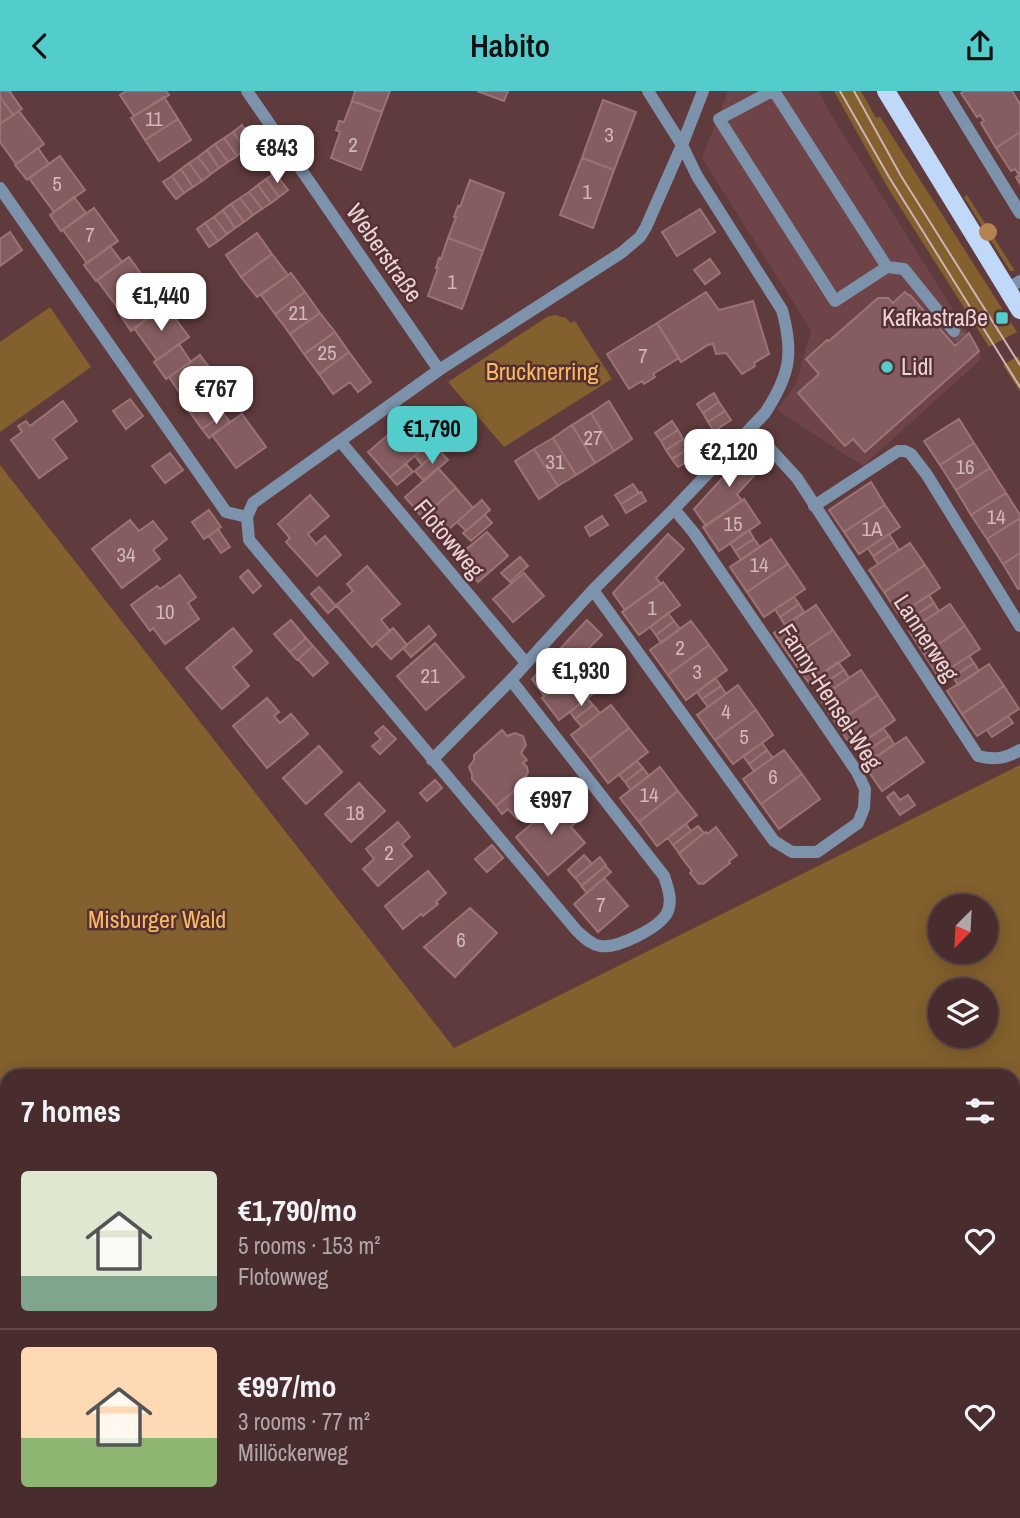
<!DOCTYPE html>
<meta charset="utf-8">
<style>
:root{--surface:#482c2e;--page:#52383a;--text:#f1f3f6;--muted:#b1a7aa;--line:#60484a;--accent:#52cdcc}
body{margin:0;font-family:"Archivo Narrow",sans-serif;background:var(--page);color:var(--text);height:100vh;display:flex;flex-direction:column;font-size:26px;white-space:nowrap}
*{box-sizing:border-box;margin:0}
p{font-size:23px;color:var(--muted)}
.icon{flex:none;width:38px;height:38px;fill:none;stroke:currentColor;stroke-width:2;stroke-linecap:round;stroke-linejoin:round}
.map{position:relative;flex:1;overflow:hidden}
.panel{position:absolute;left:0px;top:978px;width:1020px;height:450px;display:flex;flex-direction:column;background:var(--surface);border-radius:21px 21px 0 0;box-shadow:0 4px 18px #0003,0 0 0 2px var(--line)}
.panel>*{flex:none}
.needle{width:46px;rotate:204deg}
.buttons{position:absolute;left:928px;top:803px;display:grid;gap:14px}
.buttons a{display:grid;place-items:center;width:70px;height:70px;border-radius:50%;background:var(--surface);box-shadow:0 4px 18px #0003,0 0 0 2px var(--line);font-size:35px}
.price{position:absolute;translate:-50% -60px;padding:0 16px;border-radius:14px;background:#fff;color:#222;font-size:23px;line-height:46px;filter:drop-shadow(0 2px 4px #0008)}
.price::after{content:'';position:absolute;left:50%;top:42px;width:21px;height:16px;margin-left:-10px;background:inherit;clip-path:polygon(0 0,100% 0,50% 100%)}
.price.active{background:var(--accent);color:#111}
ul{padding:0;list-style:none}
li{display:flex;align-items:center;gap:21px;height:175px;padding:0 21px}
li+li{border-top:2px solid var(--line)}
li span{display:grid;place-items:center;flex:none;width:196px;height:140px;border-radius:7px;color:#555}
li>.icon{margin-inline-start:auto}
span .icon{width:84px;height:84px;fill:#fffc;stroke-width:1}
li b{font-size:30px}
h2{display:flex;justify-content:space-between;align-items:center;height:84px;padding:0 21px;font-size:30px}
header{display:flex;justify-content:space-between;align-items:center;height:91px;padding:0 21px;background:var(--accent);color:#111;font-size:32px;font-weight:600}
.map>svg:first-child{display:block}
</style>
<header><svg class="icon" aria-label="back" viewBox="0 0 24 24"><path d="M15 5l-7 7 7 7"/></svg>Habito<svg class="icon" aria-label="share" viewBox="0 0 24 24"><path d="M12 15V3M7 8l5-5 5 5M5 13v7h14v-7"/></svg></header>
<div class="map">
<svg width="1020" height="1427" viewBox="0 0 1020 1427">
<rect width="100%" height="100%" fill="#603b3e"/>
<path fill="#6f4448" d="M728,0H819L828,19L979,260L981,268L863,375L777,319L796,293L811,239L702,67Z"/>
<path fill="#83602d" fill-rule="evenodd" d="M834,0H861L876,27L880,26L1017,241L989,256L888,97Z
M967,104L1015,180H1010L964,106Z
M50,216L91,276L0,341V251Z
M555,224L566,227L570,232L575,230L612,288L504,356L448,291L547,226Z
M1018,265L1020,269V301L1003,274Z
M0,374L454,957L1020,674V1427H0ZM940,816H985V861H940ZM940,900H985V945H940ZM7,985H1013V1421H7Z"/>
<path fill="#855d60" stroke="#9c7375" stroke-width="2" d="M0,0H11L10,1L22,18L13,24L1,7L0,8Z
M126,0H166L169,4L134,25L120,4Z
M355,0H390L382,21L352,10Z
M477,0H508L504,10Z
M964,0H1012L1020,13V41L996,57L981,32L984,30L980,24L977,26L961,2Z
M164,6L178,28L145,49L131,27Z
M1,7L13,24L0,33V8Z
M603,9L636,21L614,79L582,67Z
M352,10L382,21L361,79L331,67L340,41L336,39L338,34L339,30L344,31Z
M19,20L44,53L16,73L0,51V33Z
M178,28L191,49L159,70L145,49Z
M242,34L254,52L245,58L233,41Z
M233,41L245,58L237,65L224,47Z
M1020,41V93L1016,86L1019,84L1015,78L1011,80L996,57Z
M224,47L237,65L228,71L215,53Z
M215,53L228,71L219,77L207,59Z
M38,57L49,73L27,89L15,74Z
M207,59L219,77L211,83L198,66Z
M60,65L85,99L54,121L29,87Z
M198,66L211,83L202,90L189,72Z
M582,67L614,79L593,137L560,124Z
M189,72L202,90L193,96L181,78Z
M181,78L193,96L184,102L172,85Z
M275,82L288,99L279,106L266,88Z
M172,85L184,102L176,108L163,91Z
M266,88L279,106L271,112L258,94Z
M470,89L504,102L483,160L448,147L456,126H454L458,115L460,116Z
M258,94L271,112L262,118L249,101Z
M249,101L262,118L253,124L240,107Z
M74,106L86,122L61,140L50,124Z
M240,107L253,124L244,131L231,113Z
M231,113L244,131L235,137L223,119Z
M94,117L118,150L87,172L63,139Z
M700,118L715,141L677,165L662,141Z
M223,119L235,137L227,143L214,126Z
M214,126L227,143L218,150L205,132Z
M205,132L218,150L209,156L197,138Z
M10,141L22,159L0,175V148Z
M257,142L272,163L241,186L226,164Z
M448,147L483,160L462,218L428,205L438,177H436L439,167L441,168Z
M110,155L122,171L96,190L84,174Z
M272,163L288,184L257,206L241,186Z
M129,166L152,198L120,220L97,189Z
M710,168L720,182L705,193L694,179Z
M291,182L305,201L275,223L261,204Z
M305,201L320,222L290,243L275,223Z
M706,201L719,219L753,210L769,263L754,272L755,275L742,283L726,262L716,263L713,253L708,254L681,271L657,232Z
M905,201L908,204H910L955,255L969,242L979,260L865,361L853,348L845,355L798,302L819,283L806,268L827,249L829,250L878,207H888L893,212Z
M146,202L159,220L131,240L119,222Z
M166,215L189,246L157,269L134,237Z
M320,222L335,241L304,263L290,243Z
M657,232L679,267L653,283L655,286L644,293L642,290L629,298L607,263Z
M335,241L349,261L319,283L304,263Z
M179,253L191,271L166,288L154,271Z
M349,261L371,291L358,301L350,291L333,303L319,283Z
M200,264L209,276L205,279L216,294L188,314L169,286Z
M714,302L719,311L703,322L697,313Z
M206,307L219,326L202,338L189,320Z
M130,308L143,325L126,338L113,320Z
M63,310L77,330L53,348L67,367L39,387L11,349L22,341L18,335L26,330L30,335Z
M609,310L632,348L614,360L591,322Z
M719,311L725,320L708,331L703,322Z
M725,320L731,329L714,340L708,331Z
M591,322L614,360L595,372L572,334Z
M224,323L230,331L209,347L202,338Z
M242,323L266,356L236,377L212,344Z
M959,328L974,352L940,374L924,350Z
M672,330L678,339L661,350L655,342Z
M402,332L424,357L390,386L368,361Z
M572,334L595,372L576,384L553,347Z
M678,339L683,348L666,359L661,350Z
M553,347L576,384L558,395L534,358Z
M683,348L689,357L672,368L666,359Z
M974,352L990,377L956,399L940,374Z
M689,357L695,366L678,376L672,368Z
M422,358L430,367L422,374L415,365Z
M534,358L558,395L539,408L515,370Z
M749,358L765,373L737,403L742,410L706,435L694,418Z
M439,359L448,369L424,390L415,380Z
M170,362L183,379L165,392L152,375Z
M406,373L413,381L397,394L390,386Z
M438,377L456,397L422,426L405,406Z
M990,377L1006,402L971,424L956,399Z
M871,391L885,414L844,441L829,419Z
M633,393L639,402L621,413L615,404Z
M456,397L473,417L440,446L422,426Z
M641,401L646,410L626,422L621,413Z
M1006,402L1020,424V427L987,448L971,424Z
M310,404L329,425L308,443L316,453L325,445L341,464L317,485L286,451L290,447L278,433Z
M744,408L760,432L719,460L703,436Z
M482,409L490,419L466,440L457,431Z
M885,414L900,436L859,463L844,441Z
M209,419L221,436L204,448L192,431Z
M485,424L492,432L471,450L463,442Z
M602,425L608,434L590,445L585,436Z
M1020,427V462L1003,473L987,448Z
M130,429L139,440L153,430L167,448L153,459L160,468L122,497L92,458Z
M218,438L230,456L221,462L209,445Z
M749,439L754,448L735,460L730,452Z
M487,441L508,465L478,491L457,466Z
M668,443L684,458L656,487L661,493L625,519L613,502Z
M889,443L894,451L873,465L868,457Z
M754,448L760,456L741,469L735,460Z
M771,448L788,473L747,501L730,476Z
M894,451L899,459L878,473L873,465Z
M910,452L925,474L884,501L869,479Z
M1020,462V497L1018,498L1003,473Z
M520,466L528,475L510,491L501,482Z
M788,473L805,498L764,526L747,501Z
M925,474L940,497L899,524L884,501Z
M367,475L400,513L381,529L390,540L372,556L336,514L353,500L347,493Z
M248,479L261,495L253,502L240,486Z
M524,482L544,505L513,531L493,508Z
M180,484L196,506L188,512L199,528L165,553L153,537L150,540L131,514L157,495L160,498Z
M663,491L680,514L639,544L622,521Z
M319,496L336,515L328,522L311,503Z
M929,504L934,512L913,526L908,518Z
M794,506L799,513L780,526L775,518Z
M934,512L939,520L918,534L913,526Z
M799,513L804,521L785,534L780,526Z
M950,513L965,535L924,563L909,540Z
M816,514L833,539L791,567L774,542Z
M668,522L674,530L656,544L650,536Z
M291,529L306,547L290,561L274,543Z
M587,529L602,544L574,572L579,578L544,605L532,588Z
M674,530L680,538L661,552L656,544Z
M691,530L709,554L668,584L650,559Z
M429,535L436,544L411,566L403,557Z
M965,535L980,558L938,585L924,563Z
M233,537L252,560L233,576L249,595L222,618L186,577Z
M393,537L407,554L391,568L376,552Z
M833,539L850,564L809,592L791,567Z
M306,547L313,555L297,569L290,561Z
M435,552L464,586L426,619L397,585Z
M709,554L727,579L686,609L668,584Z
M313,555L328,572L313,585L298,568Z
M969,565L974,572L953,586L948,579Z
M838,571L844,579L825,592L820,584Z
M974,572L979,580L958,594L953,586Z
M989,573L1004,595L962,623L947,600Z
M581,576L599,598L559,629L542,607Z
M844,579L849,587L830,600L825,592Z
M861,579L878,604L836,632L819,607Z
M715,587L721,595L702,608L697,601Z
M738,594L756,619L715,649L697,624Z
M721,595L726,603L708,616L702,608Z
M1004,595L1019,618L977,645L962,623Z
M878,604L895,629L853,658L836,632Z
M267,607L279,621L274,625L280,632L291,623L308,643L267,677L233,635Z
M587,607L593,614L575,628L570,621Z
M593,614L600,622L582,636L575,628Z
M611,614L629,637L590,668L571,644Z
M756,619L773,644L733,673L715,649Z
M1008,625L1013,632L992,646L987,639Z
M383,635L396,648L380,663L372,655L381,648L375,642Z
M629,637L648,661L608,692L590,668Z
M883,637L889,645L870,658L864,650Z
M502,639L507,645L515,642L523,645L526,654L521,662L527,669L523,672L527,676L528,681L526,685L522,688L525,691L496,715L472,688V683L469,676L474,669V664Z
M889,645L894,653L876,666L870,658Z
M906,646L924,671L882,700L864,674Z
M762,652L767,659L749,673L743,665Z
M319,655L342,681L306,713L283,687Z
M767,659L773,667L754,680L749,673Z
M784,659L802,683L761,713L743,688Z
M637,670L643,677L625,691L619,684Z
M660,676L678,700L639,731L620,707Z
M643,677L649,685L631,699L625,691Z
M802,683L820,708L779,738L761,713Z
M435,689L442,697L427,710L420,702Z
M525,691L540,709L517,728L508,718L502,723L496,715Z
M359,692L385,720L351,751L325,723Z
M678,700L697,724L657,755L639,731Z
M894,701L900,709L908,704L915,714L900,724L887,706Z
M556,708L576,731L571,736L585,752L548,784L516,746L535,730L533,727Z
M398,731L410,746L402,753L412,765L378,795L363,778L374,768L366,758Z
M686,733L691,740L673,754L668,747Z
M698,735L704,742L679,762L673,754Z
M716,736L737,764L729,770L730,772L703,793L701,792L699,793L690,782L692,780L679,763L704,742L706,741L707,743Z
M492,754L503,767L487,781L475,768Z
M584,764L592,773L575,787L568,779Z
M600,766L606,774L582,795L575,787Z
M605,775L611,781L587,802L581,795Z
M428,780L446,802L436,811L438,813L423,825L421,823L403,838L385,815Z
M604,787L628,815L598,841L574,813Z
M470,817L497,842L455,886L424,856Z"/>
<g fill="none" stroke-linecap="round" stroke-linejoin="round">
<path stroke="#755255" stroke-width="12" stroke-dasharray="12 6" stroke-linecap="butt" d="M954,240L962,248"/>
<path stroke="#7d92ab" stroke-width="12" d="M247,0L439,279
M772,0L719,28L835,210L887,176L774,0
M945,0L1020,122
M0,97L226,421L247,426
M887,176L904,178L954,240
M1007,198L1020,190
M751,337L797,387L978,665C994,669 1005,668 1020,659
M340,350L526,572
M814,415L898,360H905L911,363L927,384L1020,535
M593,499L774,750L792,761H817L858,732L864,717L865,698L857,681L694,442L674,418
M511,589L664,785C668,797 673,810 667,822C659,837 617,858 600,855C591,854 584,846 577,840L249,449L247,426L253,412L439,279L621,162L640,146L646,136L682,54L703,0
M432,669L511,589L593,499L674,418L765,322C790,284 794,262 782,219L697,85L682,54L648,0"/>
<path stroke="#c1d9f8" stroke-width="18" d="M886,0L1020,219"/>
<path stroke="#cdb3b4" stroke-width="2" d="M840,0L889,86L1020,296
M854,0L901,85L1020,274"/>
</g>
<circle fill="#b48151" cx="988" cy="141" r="9"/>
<g fill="#52cdcc" stroke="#553134" stroke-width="2.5">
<rect x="995" y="220" width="14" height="14" rx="3.5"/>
<circle cx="887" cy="276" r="7"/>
</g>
<g text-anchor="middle" stroke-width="5" stroke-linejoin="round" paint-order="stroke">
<g font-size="21" fill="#d2b6b8">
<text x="154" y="35">11</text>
<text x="609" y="51">3</text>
<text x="353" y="61">2</text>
<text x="57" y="100">5</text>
<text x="587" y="108">1</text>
<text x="90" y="151">7</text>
<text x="452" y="198">1</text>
<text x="298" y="229">21</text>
<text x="327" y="269">25</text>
<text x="643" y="272">7</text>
<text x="593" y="354">27</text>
<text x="555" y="378">31</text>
<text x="965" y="383">16</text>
<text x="996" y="433">14</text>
<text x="733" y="440">15</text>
<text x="872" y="445">1A</text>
<text x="126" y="471">34</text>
<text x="759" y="481">14</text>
<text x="652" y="524">1</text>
<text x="165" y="528">10</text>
<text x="680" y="564">2</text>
<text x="697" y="588">3</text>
<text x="430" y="592">21</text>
<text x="726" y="628">4</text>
<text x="744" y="653">5</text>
<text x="773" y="693">6</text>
<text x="649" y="711">14</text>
<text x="355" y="729">18</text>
<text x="389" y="769">2</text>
<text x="601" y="821">7</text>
<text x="461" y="856">6</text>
</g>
<g font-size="24" fill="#ecd4d5" stroke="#553134">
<text transform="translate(384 162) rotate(55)" y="8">Weberstraße</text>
<text transform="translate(449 448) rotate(50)" y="8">Flotowweg</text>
<text transform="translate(926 547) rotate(57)" y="8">Lannerweg</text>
<text transform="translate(830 606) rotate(57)" y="8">Fanny-Hensel-Weg</text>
</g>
<g font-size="24" fill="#ecd4d5" stroke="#553134" text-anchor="end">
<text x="988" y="235">Kafkastraße</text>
<text x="901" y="284" text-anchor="start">Lidl</text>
</g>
<g font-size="24" fill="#f9ba61" stroke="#553134">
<text x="542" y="289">Brucknerring</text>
<text x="157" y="837">Misburger Wald</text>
</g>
</g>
</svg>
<div class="buttons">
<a><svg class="needle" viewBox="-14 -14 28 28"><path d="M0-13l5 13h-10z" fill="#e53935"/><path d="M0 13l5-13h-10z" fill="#b1a7aa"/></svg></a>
<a><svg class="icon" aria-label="layers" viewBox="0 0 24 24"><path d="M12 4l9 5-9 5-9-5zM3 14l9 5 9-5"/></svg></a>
</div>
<b class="price" style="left:277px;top:94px">€843</b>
<b class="price" style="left:161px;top:242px">€1,440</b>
<b class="price" style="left:216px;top:335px">€767</b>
<b class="price active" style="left:432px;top:375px">€1,790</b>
<b class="price" style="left:729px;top:398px">€2,120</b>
<b class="price" style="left:581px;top:617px">€1,930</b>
<b class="price" style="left:551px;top:746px">€997</b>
<section class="panel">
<h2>7 homes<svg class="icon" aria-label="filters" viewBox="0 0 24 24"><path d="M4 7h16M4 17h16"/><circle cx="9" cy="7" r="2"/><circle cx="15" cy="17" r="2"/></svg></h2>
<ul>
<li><span style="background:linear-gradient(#dfe7d0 75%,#7fa58c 0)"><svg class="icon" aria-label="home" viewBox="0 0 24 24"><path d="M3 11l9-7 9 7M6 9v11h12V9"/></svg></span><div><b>€1,790/mo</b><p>5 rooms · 153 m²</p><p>Flotowweg</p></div><svg class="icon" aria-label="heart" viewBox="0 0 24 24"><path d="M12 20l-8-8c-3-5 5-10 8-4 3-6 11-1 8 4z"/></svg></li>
<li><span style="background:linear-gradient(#ffd9b3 65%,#8fb573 0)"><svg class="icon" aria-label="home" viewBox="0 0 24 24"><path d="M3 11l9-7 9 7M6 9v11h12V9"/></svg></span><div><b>€997/mo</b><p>3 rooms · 77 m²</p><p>Millöckerweg</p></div><svg class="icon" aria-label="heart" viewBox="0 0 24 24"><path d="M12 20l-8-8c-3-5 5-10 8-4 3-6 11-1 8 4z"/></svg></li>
</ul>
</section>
</div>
